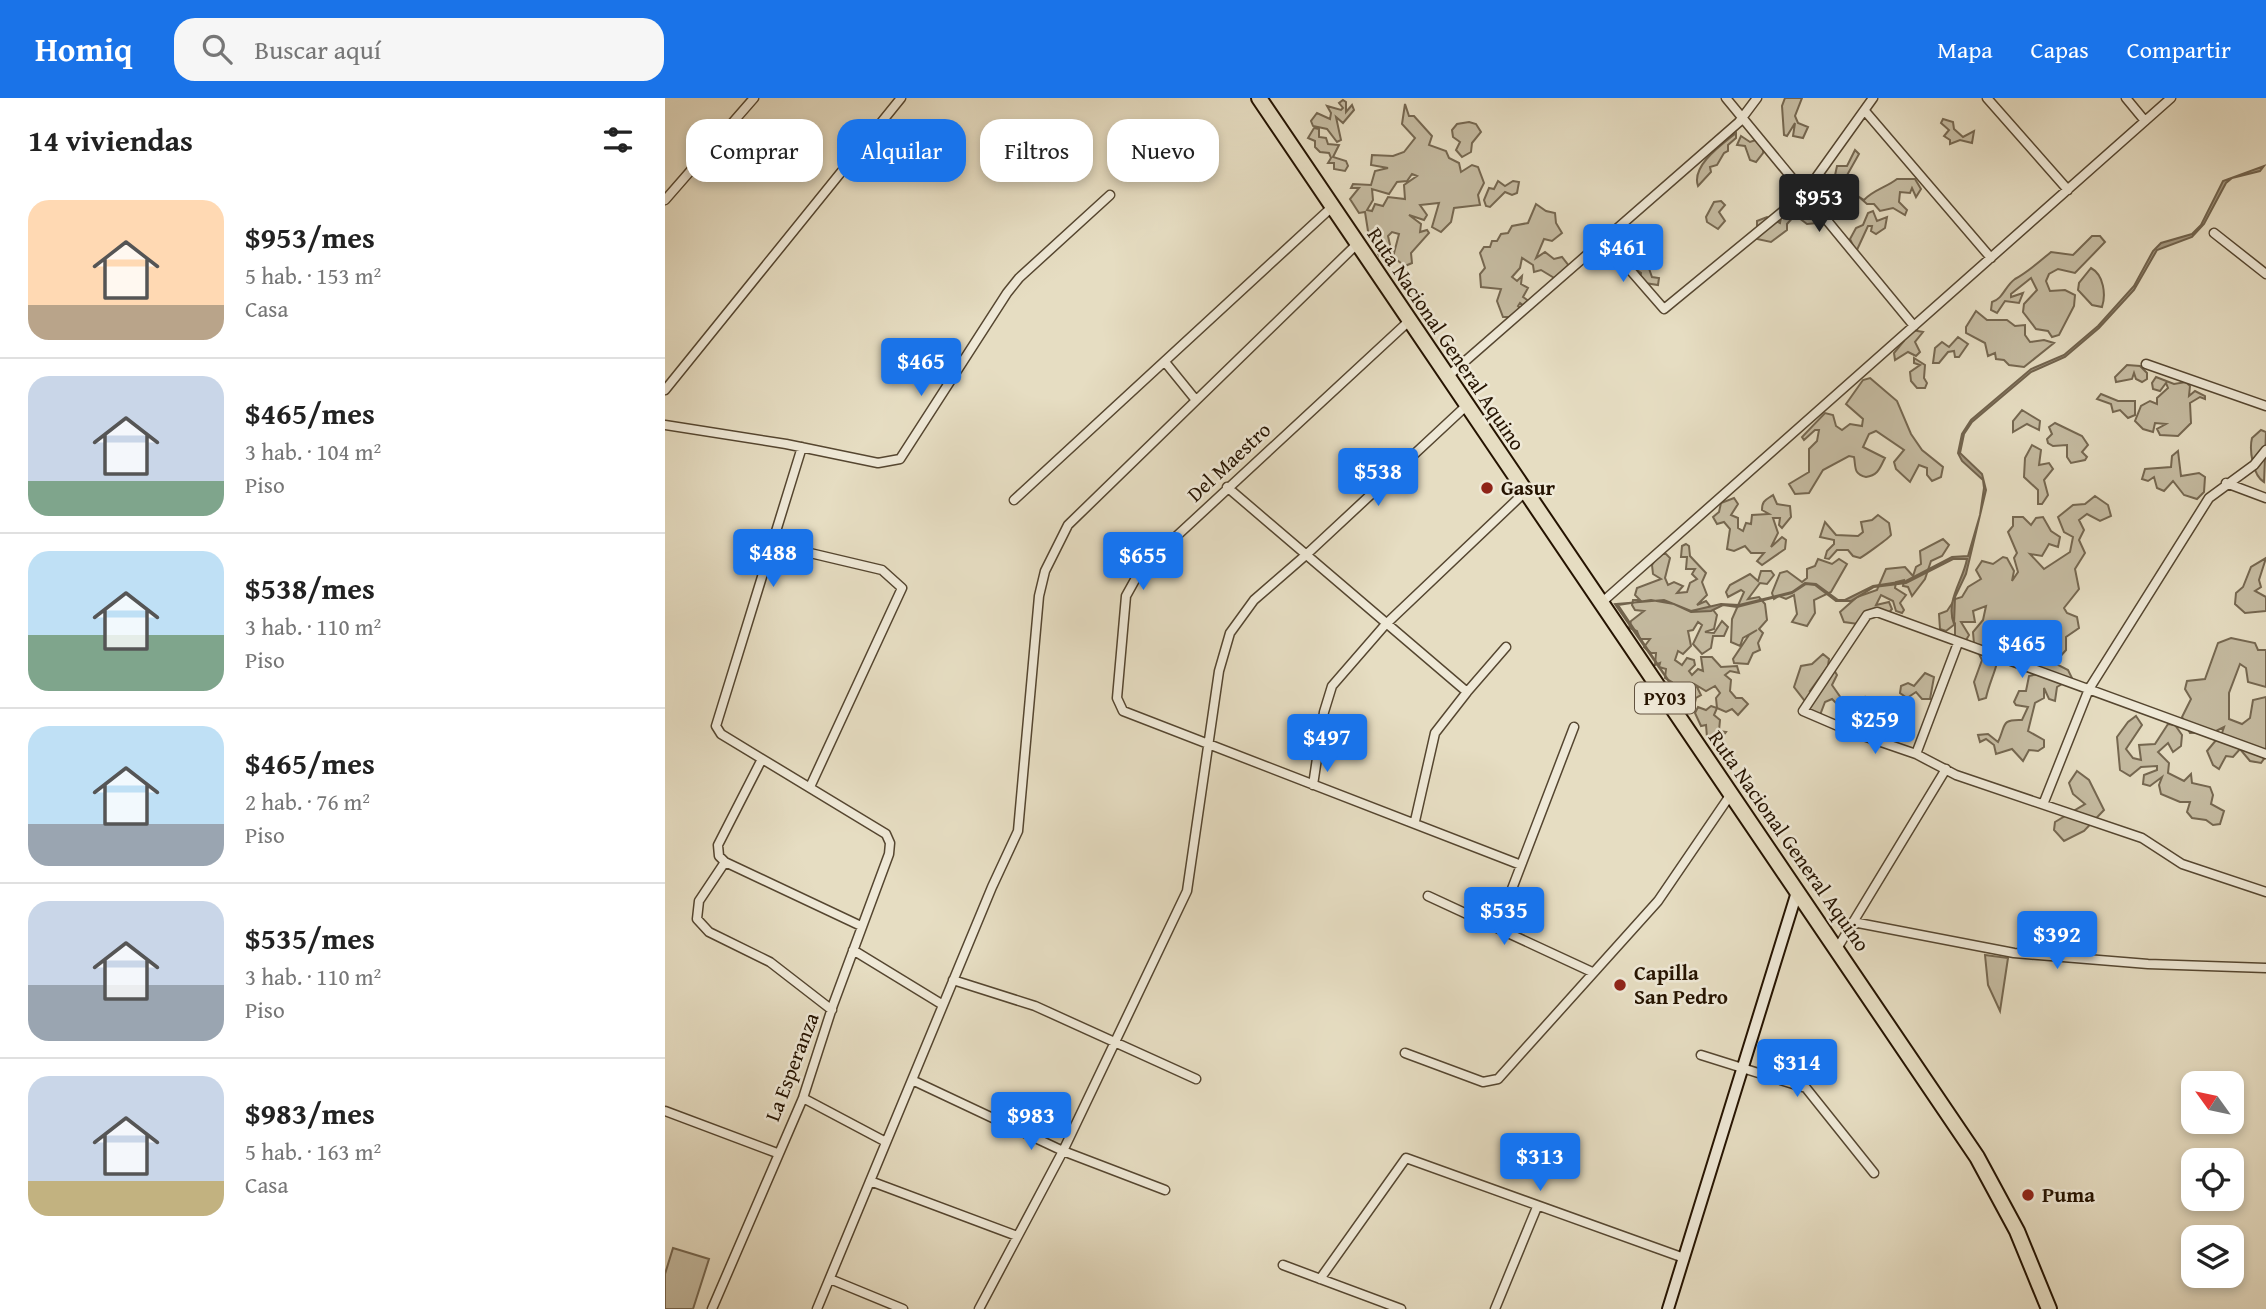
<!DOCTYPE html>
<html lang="es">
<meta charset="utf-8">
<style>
:root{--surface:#fff;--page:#f6f6f6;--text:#222;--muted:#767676;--line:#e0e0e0;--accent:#1a73e8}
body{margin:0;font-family:"Gentium Book Plus",serif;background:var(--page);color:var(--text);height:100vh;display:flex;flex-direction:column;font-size:26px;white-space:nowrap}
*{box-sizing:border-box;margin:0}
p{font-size:23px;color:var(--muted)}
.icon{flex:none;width:38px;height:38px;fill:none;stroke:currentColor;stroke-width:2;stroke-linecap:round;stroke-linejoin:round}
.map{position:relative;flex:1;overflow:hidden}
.panel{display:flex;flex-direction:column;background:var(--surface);width:665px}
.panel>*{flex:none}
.banner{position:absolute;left:21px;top:21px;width:665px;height:63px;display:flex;gap:14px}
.needle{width:46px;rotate:303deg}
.controls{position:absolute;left:1516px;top:973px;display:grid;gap:14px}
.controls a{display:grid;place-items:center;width:63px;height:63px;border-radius:14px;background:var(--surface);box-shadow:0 4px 10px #0003;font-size:35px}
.price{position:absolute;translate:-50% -60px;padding:0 16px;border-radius:7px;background:var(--accent);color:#fff;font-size:23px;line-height:46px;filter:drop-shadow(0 2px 4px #0008)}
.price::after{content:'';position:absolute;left:50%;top:42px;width:21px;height:16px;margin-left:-10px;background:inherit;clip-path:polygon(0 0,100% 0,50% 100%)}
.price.on{background:#222;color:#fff}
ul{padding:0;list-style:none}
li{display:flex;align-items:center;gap:21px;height:175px;padding:0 28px}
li+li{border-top:2px solid var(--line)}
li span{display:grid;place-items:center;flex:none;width:196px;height:140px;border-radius:21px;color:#555}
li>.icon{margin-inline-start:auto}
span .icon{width:84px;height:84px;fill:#fffc;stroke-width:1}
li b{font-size:30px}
h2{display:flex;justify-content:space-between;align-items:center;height:84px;padding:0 28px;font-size:30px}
.tag{padding:0 24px;border-radius:21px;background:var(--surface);box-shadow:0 4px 10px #0003;font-size:24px;line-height:63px}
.tag.on{background:var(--accent);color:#fff}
header{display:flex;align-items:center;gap:42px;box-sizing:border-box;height:98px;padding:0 35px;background:var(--accent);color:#fff}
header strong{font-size:33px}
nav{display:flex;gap:38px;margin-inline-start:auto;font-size:24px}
.search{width:490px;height:63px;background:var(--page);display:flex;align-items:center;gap:18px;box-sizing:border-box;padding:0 24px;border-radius:21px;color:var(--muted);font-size:26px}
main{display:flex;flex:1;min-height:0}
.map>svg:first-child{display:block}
</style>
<header>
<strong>Homiq</strong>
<div class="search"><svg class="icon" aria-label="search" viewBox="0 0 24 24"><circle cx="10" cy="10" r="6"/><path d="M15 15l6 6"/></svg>Buscar aquí</div>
<nav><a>Mapa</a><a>Capas</a><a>Compartir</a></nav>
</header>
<main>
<section class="panel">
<h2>14 viviendas<svg class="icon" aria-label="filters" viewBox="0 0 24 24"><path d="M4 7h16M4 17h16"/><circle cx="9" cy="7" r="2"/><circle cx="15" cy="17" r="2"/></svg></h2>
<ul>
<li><span style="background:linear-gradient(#ffd9b3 75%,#b9a48a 0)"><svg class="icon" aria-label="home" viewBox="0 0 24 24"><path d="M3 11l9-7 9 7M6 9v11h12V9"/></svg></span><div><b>$953/mes</b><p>5 hab. · 153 m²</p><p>Casa</p></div></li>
<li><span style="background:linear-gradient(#c9d6e8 75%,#7fa58c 0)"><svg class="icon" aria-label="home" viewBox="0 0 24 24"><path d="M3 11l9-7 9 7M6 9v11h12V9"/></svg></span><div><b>$465/mes</b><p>3 hab. · 104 m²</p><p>Piso</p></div></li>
<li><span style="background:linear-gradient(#bfe0f5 60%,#7fa58c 0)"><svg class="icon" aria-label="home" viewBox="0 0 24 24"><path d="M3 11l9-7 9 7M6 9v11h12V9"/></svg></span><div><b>$538/mes</b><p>3 hab. · 110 m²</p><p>Piso</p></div></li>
<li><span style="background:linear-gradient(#bfe0f5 70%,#9aa5b1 0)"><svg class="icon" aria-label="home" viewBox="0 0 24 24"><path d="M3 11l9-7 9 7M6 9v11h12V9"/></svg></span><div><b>$465/mes</b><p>2 hab. · 76 m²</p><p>Piso</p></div></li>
<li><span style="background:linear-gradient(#c9d6e8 60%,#9aa5b1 0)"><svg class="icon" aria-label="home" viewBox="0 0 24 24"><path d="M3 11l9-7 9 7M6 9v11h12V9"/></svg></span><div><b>$535/mes</b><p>3 hab. · 110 m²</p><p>Piso</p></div></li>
<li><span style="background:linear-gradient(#c9d6e8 75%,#c2b280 0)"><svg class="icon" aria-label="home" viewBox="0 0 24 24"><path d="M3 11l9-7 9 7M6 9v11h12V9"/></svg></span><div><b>$983/mes</b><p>5 hab. · 163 m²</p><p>Casa</p></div></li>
</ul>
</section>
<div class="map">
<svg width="1601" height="1211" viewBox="0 0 1601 1211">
<rect width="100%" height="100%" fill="#e6ddc2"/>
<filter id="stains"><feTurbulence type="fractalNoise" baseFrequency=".00286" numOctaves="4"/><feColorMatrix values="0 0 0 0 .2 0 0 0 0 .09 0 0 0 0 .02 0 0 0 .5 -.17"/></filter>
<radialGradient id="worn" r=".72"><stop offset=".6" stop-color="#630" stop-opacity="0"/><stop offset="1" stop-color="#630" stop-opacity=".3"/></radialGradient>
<path fill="#c5bba1" stroke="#756750" stroke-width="2" fill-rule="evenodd" d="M1120,0H1137L1130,18L1133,25L1143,29L1138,40L1128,38L1130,25L1122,38L1119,37L1117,8Z
M678,2L681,4V14L687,7L689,12L678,25L671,19L676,42L672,44L662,31L648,28L646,23L652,15L665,21L666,15L662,8L676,12L678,10L674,5Z
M740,6L744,18H749L767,38L764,47L781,53L784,60L794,65L796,74L807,67L813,69L819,85L813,97L815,107L789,110L786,124L776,134L767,129L774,105L755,107L762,117L759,122L744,117L756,126L755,134L762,132L764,135L746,155L747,165L740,168L728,159L734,136L727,134L723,138L727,156L719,154L714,158L712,153L716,149L703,133L700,114L694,115L685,101L694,90H686L688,86L706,87L710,73L723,70L706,67L707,57L728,58L739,54L750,40L737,26ZM747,76L752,78L739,87L740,101L723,99L718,108L710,106L707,113L702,112L708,102L707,91L724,96L732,84L742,83Z
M1278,21L1288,24L1289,31L1298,39L1309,33L1307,45L1295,42L1285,46V42L1279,38L1284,32L1276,25Z
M804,24L811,26L816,34L807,45L806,54L797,59L791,52L795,44L788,39L787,32L792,26Z
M649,30L654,31V39L661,40L663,46L674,47L668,59L681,63L683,68L680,73L669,71V65H663L666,60L664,55L655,54L650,49V43L643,40Z
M1071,35V40L1063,47V53L1059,55L1052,67L1045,69L1046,74L1033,88C1026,68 1056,47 1071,35Z
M1076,38L1085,44L1094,41L1099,47L1098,55L1091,64L1085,62L1080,48L1072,47Z
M1190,52L1194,56L1181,79L1152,92L1161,108L1152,125L1142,126L1130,117L1122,126V132L1106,144L1092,141V123L1102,119L1115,125L1117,115L1127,106L1134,109L1150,101L1152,87L1169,82L1172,68H1182Z
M1232,81H1250L1256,91L1251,99L1247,90L1245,95L1235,94L1234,104L1242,112L1240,117L1228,110L1215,113L1209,106H1202L1193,98L1187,103L1192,111L1188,118H1183L1181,112L1176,111V103H1185L1191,97L1199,102C1208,92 1222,89 1232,81Z
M848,83L854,84L852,95L847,97L840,94L825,109L821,108L819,102L824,90L829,91L833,83L840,88Z
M1056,103L1060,107L1054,114L1060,123L1053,131L1042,124L1041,119L1049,104Z
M871,106L881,113L890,115L891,125L897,135L887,143L879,141L871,160L880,154L889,161L897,159L904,168L891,181L876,172L869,174L868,167L857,160L855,170L847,179L852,183L857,178L856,186L863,190L858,199L865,204L859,208L855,205L853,208L856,211L844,219H838L832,203L836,191L816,189L815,176L820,170L815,155L819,149H825L827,143H832L836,136L843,135L847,128L863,125Z
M1208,113L1212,123L1222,119L1220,130L1211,136L1206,133L1207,128H1203L1191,154L1185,141L1191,130L1198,127L1203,115Z
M979,128L981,135L990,134L994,143L988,150L974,153L973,158L982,165L987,179L994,180L993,187L980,185L975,181L976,175L972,172L974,167L966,158L980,141L973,139L974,130Z
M1427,138H1435L1440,144L1410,175L1393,171L1384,176L1381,183L1385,193L1400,192L1410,197L1409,208L1394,237L1387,239L1383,233L1371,231L1358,214L1359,206L1372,192L1366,180L1346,196V199L1358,195L1354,205L1340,203L1332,215L1326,212L1327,204C1338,201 1340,188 1350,181C1363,174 1374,164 1386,154L1408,157Z
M1426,170C1439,177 1441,197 1437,209L1427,207L1413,192L1414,185Z
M1311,213L1322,222H1342L1350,228L1360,227V237L1365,244L1379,242L1389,245L1359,269L1344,267L1339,262L1331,261L1330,255L1323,258L1320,245L1301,235V229Z
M1247,232L1258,234L1250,244L1255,254L1251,258L1243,254L1230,262L1229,255L1239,243V237Z
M1293,239L1303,246L1294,259H1290L1289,253L1283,254L1274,265H1268L1270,250L1277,244L1284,249Z
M1249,260L1260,267L1259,280L1262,285L1260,290H1252L1246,283L1245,274L1255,267L1249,265Z
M1462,267L1475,268L1482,275V281L1477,284L1471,281L1469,275L1467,281L1451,284L1450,279Z
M1491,279L1509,286L1521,284L1525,288L1524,298L1530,293L1540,298V301L1535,299L1525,305L1526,325L1513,338L1495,337L1492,331L1501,326L1490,325L1488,334L1478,331L1470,323L1476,308L1485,303L1492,306V300L1503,290L1501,285L1495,293L1488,291L1487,285Z
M1205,280L1232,303L1246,336L1257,352L1278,369L1276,379L1267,383L1262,377V370L1254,367L1245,384L1231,371L1229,364L1239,352L1211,333L1204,336L1198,349L1220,360C1215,369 1214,377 1201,379C1188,376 1191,369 1189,359L1184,358L1158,372L1144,395L1130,396L1124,386L1144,374V351L1152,343L1154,332H1150L1139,342L1137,339L1160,315L1168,317L1171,328L1177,332L1185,326L1197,328L1198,321L1181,306L1198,282Z
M1436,296L1453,303H1470V317L1463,320L1455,312L1448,314L1446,306L1432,301Z
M1357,312L1375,323L1374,332L1362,326L1348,334V323Z
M1390,325L1417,338L1423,347L1417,354L1422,359L1420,362L1406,365L1402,359V347L1388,348L1383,345L1382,341L1387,336L1384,329Z
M1596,332L1601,334L1599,384C1588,378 1584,352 1587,340Z
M1367,347L1376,352L1374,367L1384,365L1388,371L1379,382L1383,397L1377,406H1373V392L1359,379L1360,360Z
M1513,353L1516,378L1534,375L1540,379L1539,394L1532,401L1519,397L1508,383L1499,393L1492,390L1489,379L1483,383L1477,381L1480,371L1506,369L1507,358Z
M1108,397L1112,406L1125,408L1126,419L1117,430L1114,427L1115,420H1108L1113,435L1106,449L1117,439L1121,442L1120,451L1097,467L1092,463L1099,455H1086L1080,448L1069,453L1062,451L1065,431L1059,424L1052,426L1048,419L1054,414L1056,405L1069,400L1073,406L1066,417L1073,420V430L1078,433L1081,425L1086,426L1087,417L1104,416L1097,412C1097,402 1101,402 1108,397Z
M1430,398L1443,407L1446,418L1435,423L1422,416L1414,422L1419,432L1414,442L1420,455L1410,471L1414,491L1399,510L1402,515L1412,519L1414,530L1401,539V552L1393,561V567L1403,572L1407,580L1392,589L1390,603L1384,601L1379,590V600L1370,605L1363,633L1379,642V649L1373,653L1364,652L1358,663L1347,651L1331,656L1329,647L1321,641L1315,644L1313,637L1323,636L1333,644C1341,628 1335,621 1357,622L1363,609L1351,607L1349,604L1354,593H1361L1364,578L1373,576L1346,561L1339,553L1338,542L1334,547C1335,566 1325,581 1321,600L1314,602L1309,584L1317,562L1309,546L1308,534L1318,522L1321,508L1308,513L1310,524H1296L1304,537L1300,544L1290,541V526L1281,533L1275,531L1274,516L1282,513L1290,501L1297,499L1303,489L1316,481L1311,472L1317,463L1328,466L1338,459L1342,460L1349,473L1347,483L1353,474L1349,460L1352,455L1343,434L1348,428V419H1358L1366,427L1371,420L1378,419L1386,433L1395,439L1393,449L1384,446L1377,458L1365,456L1379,471L1405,454L1408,439L1399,434L1393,419L1408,407L1420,406Z
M1213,417L1224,425L1226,437C1224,440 1199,458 1195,460L1188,458L1183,452H1172L1164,461L1160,460L1162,453L1169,446V442L1155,439L1160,424L1171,437L1193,438L1198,434L1196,424L1207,422Z
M1278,441L1284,447L1277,458L1266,463L1260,481L1247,498L1243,489L1238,488L1239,482L1231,484L1230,490L1241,497L1235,505L1239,512L1237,515L1231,513L1228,503L1216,497L1211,507L1224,504L1227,511L1222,517L1214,515L1193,526L1179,524L1175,514L1192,499L1212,492L1221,471L1240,469L1248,478L1251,469L1256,466L1255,453Z
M1021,446L1024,448L1025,458L1041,475L1037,484L1042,497L1032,507L1041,503L1052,517L1049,531L1040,534L1049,535L1057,523L1063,529L1059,538H1048L1046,550L1037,556L1028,546L1037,527L1033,524L1028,532L1023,533L1026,548L1018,556L1013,553L1010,562L1017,567L1022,560L1029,562L1030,567L1024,573L1027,577L1033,571L1038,573L1036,559H1047L1056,569L1072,568L1074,575L1065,573L1060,577L1066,582L1065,593L1071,600H1077L1083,606L1073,617L1067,611L1061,614L1052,610L1051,600L1055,595L1050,588L1041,593L1031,587L1036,597L1031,600L1029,609H1023L1007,584L1000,580L1001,571L994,569L995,565L990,567L991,555H986L979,549L985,541H975L972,533L964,530L966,523L979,513L970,512L967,507L968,502H975L970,497L972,490L996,481L988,476L987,467L994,456H1001L1005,460L1000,480L1003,487L1009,484L1018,488L1012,495L1022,494L1025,485L1032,481L1027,476L1030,471H1021L1022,459H1016L1017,448Z
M1601,460L1594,482L1596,489L1590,493L1601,499V513L1580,515L1570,506L1571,495L1578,489L1586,469Z
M1153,461L1167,466L1174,461L1182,466L1166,494L1149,502L1150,515L1142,528L1127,524L1132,516L1129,497L1121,501L1114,498L1109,501L1107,495L1115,475L1122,473L1137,484L1142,480V471L1150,468Z
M1096,473H1106L1109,477L1102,486L1095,485L1083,501L1094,499L1100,506L1102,522L1094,531L1098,535L1093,545L1095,552L1088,555L1083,566L1069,565L1068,561L1084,537L1092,532L1078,540L1075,548L1066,544L1067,521L1079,494L1076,492L1063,499L1061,494L1065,487L1085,476L1093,483Z
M1566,540L1590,545L1593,552H1601V589L1583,584L1581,570L1575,566L1564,595V621L1577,626L1585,620L1588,602L1601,599V658L1596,665L1585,663L1575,651L1568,659L1561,658L1554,671L1548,667L1542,653L1557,635L1559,629L1549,634L1525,635L1517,619L1526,601L1520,591L1522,583L1540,581L1553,545Z
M1158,556L1164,561L1163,568L1145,593L1148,594L1169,572L1172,577L1167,587L1176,600L1172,606L1167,601L1160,604L1155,617L1143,614L1142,606L1129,589L1136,568L1147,566Z
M1260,575L1269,579L1265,601H1257L1251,594L1242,600L1235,595L1236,588L1243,585L1249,588Z
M1200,599L1206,607L1199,623L1195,618L1187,630L1182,627L1184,620L1176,627L1172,624L1181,614L1180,606L1194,604Z
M1046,608L1052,610L1049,617L1055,622L1054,633L1061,634L1052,645L1042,639L1041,627L1036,628L1030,615L1033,609L1041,612Z
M1471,618L1477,627L1461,651L1468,660L1476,662L1474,647L1490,646L1503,626L1510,627L1517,637L1516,648L1508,654L1503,645L1493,654L1504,665L1503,675L1519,683L1526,676L1527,685L1545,689L1548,697L1546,706L1559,713L1555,726L1548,727L1541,722L1527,720L1522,714L1525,704H1515L1496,696L1494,687L1497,679L1485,688L1478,686L1479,677L1492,672V668L1476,669L1465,678L1455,672L1452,639L1463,624Z
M1412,673L1424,682L1439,712L1419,733L1399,743L1389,732L1390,724L1420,706L1408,696L1404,685Z
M1320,857L1343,860L1335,913L1323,887Z
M8,1150L44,1161L28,1211H0V1176Z"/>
<path fill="#a49880" stroke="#71634d" stroke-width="2" d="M1599,68L1595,73L1567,80L1561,85L1539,126L1527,139L1492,152L1469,192L1434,230L1400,259L1366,274L1307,324L1299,336L1295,355L1317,376L1321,392L1301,476L1290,499L1289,526C1280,503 1298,483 1302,461H1288L1241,485L1209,489L1186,503H1171L1150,487L1141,486L1127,495L1072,509L1058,507L1046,513L1026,514L1009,506L986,502L953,507L1016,601L950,506L999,502L1026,513L1056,506L1074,507L1127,494L1140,485L1151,486L1173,502H1180L1208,488L1241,483L1287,459L1303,458L1315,417L1319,390L1318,382L1297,363L1293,355L1297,336L1306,322L1366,271L1399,257L1433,228L1469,188L1488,153L1496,145L1527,136L1536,127L1558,83Z"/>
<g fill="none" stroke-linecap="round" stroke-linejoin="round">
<g stroke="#554630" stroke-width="11">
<path id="street" d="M1061,0L1249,228
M1322,0L1403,92
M1461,0L1480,23
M1200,13L1326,160
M0,102L89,0
M1549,135L1601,176
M939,142L999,211L1140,95L1208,0
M744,223L476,471L461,498L452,600L458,613L856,767
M500,264L530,301
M1481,266L1601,308
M782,279L1074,24L1092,0
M0,292L236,0
M0,327L121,346L213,365L235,361L342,195L354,180L445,97
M1561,385L1601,400
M562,389L802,594L841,549
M349,402L667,109
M107,446L217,472L237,490L145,689
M935,506L1506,0
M1251,656L1293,545
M1601,656L1212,514L1202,517L1138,613L1187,634L1251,656L1291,677L1477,740L1517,766L1601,794
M97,661L53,747L54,758L60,764L34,803L32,821L44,834L105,864L167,912
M648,687L659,614L667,588L720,527L859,395
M1379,704L1424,591L1544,400L1589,367L1601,352
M750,723L770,635L802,594
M60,764L196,828
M763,798L927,874
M1188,824L1349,855L1483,866L1601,870
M832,830L909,629
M1173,849L1281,671
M188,852L278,907
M288,882L370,908L531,981
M740,955L818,984L833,981L993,803L1066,696
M1036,957L1141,990L1209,1075
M247,982L398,1053L500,1092
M138,1000L221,1044
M0,1013L112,1055
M205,1083L352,1138
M618,1167L736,1211
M165,1181L238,1211
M655,1181L741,1060L1019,1160
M47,1211L138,1000L168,907L224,756L225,745L221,736L56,636L51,628L137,349
M152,1211L327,789L353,733L374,498L380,473L403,427L692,146
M314,1211L398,1053L522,793L554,573L565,535L589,502L642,456L801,308
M830,1211L872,1109"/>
</g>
<g stroke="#251300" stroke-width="14">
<path id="secondary" d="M1003,1211L1132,794"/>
</g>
<g stroke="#251300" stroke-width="18">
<path id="highway" d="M594,0L1312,1059L1352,1133L1384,1211"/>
</g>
<use href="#street" stroke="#efe9d7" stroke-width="8"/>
<use href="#secondary" stroke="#efe9d7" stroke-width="10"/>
<use href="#highway" stroke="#e6ddc2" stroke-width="14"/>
</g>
<g fill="#8f2418" stroke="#efe9d7" stroke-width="2.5">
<circle cx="822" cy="390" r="7"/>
<circle cx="955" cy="887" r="7"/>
<circle cx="1363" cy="1097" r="7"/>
</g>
<g text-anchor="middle" stroke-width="5" stroke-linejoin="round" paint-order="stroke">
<rect fill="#efe9d7" stroke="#625340" stroke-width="2" x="970" y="584.5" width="60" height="31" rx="5"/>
<g font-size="19" font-weight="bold" fill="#251300">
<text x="1000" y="607">PY03</text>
</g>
<g font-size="21" fill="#251300" stroke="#efe9d7">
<text transform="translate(781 241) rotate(56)" y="7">Ruta Nacional General Aquino</text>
<text transform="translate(564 364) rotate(-43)" y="7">Del Maestro</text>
<text transform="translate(1124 743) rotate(55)" y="7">Ruta Nacional General Aquino</text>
<text transform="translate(127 969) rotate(-69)" y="7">La Esperanza</text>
</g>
<g font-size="21" font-weight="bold" fill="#251300" stroke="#efe9d7" text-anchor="start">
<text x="836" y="397">Gasur</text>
<text x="969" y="882">Capilla<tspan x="969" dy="24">San Pedro</tspan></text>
<text x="1377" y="1104">Puma</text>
</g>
</g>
<rect width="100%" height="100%" filter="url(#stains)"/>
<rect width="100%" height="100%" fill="url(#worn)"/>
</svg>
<div class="controls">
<a><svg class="needle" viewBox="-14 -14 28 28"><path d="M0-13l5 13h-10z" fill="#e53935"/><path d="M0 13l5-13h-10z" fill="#767676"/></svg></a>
<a><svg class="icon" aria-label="locate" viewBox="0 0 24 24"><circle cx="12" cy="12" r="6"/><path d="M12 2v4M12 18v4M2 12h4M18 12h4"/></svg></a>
<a><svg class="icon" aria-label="layers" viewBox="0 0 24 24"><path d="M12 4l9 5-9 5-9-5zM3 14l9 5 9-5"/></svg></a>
</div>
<b class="price on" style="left:1154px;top:136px">$953</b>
<b class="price" style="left:958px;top:186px">$461</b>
<b class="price" style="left:256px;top:300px">$465</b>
<b class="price" style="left:713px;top:410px">$538</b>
<b class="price" style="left:108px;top:491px">$488</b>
<b class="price" style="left:478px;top:494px">$655</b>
<b class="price" style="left:1357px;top:582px">$465</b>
<b class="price" style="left:1210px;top:658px">$259</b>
<b class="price" style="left:662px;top:676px">$497</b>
<b class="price" style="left:839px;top:849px">$535</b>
<b class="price" style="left:1392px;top:873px">$392</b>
<b class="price" style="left:1132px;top:1001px">$314</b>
<b class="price" style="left:366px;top:1054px">$983</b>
<b class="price" style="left:875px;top:1095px">$313</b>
<div class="banner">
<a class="tag">Comprar</a>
<a class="tag on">Alquilar</a>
<a class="tag">Filtros</a>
<a class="tag">Nuevo</a>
</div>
</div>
</main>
